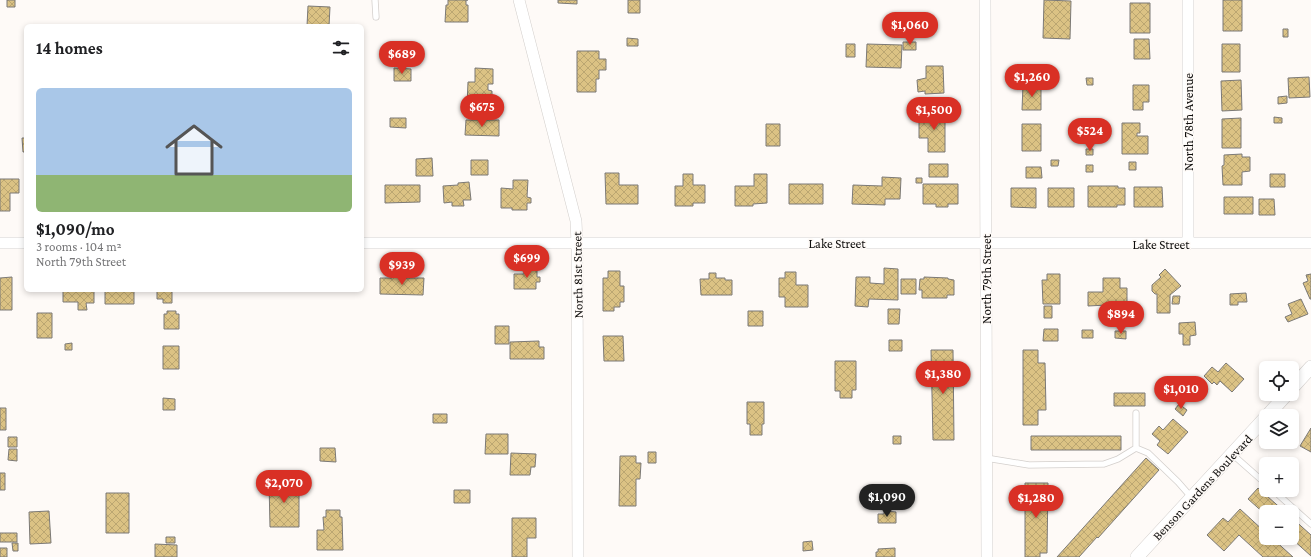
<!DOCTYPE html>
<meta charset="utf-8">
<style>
:root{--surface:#fff;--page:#f6f6f6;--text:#202124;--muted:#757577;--accent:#d93025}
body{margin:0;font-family:"Crimson Pro",serif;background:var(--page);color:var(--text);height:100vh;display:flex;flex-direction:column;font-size:15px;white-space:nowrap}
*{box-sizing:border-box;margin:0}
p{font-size:13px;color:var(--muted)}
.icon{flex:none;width:22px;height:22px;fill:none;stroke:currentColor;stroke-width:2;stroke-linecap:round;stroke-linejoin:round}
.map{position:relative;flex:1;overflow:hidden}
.details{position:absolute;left:24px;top:24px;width:340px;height:268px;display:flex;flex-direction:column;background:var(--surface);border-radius:6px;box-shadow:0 2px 6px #0003}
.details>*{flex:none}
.controls{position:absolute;left:1259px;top:361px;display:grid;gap:8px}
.controls a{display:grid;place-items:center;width:40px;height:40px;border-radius:6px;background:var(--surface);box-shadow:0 2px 6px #0003;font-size:20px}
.price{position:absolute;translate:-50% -34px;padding:0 9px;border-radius:14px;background:var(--accent);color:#fff;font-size:13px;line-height:26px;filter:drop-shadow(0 1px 2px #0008)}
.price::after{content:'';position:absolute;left:50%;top:24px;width:12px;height:9px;margin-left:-6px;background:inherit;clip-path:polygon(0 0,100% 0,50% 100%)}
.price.selected{background:#222;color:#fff}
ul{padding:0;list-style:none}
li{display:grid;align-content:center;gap:8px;height:212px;padding:0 12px}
li span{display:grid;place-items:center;height:124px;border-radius:6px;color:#555}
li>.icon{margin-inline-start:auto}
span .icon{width:72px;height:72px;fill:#fffc;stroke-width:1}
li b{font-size:17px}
h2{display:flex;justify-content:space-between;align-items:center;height:48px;padding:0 12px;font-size:17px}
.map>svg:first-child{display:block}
</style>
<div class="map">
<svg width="1311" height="557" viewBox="0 0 1311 557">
<defs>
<pattern id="building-cross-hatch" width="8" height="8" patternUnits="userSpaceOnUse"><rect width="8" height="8" fill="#dbc284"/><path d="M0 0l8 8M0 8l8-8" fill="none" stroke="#bba671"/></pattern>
</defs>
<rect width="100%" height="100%" fill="#fefaf7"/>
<path fill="url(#building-cross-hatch)" stroke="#7b7976" d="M7,0H15V7H7Z
M448,0H468H466V5H468V22H445L446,5H448Z
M558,0H577V4L558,3Z
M628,0H640V13H628Z
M1044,0L1071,1L1070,39L1043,38Z
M1223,0H1242V31H1223Z
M1130,3H1150V33H1130Z
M308,6L330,7L329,26H307Z
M1283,29H1288V37H1283Z
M627,38L638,39V46H627Z
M1134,39H1149L1150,59H1134Z
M390,42H408L407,57L389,56Z
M903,42H916V50H903Z
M846,44H855V57H846Z
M867,44L902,45L901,68L866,67Z
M1222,44H1240V72H1222Z
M577,51H599V59H606V70H599V79H596V92H577Z
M926,66H943L944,93L925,94V91L918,92L917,80L926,78Z
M394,68L411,69V81H394Z
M475,68L493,69V84H488V90L492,91V101H488V106H467L468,82H475Z
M1309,77L1310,97L1289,98L1288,78Z
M1086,78H1093V85H1087Z
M1241,80L1242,110L1222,111L1221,81Z
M1023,85H1041V110H1022Z
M1133,85H1149V102H1143V110H1133Z
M1287,96V103L1278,104V97Z
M909,107H915V113H909Z
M927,112H945V152H928V138H919V120H928Z
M1274,117L1282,118V123H1274Z
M390,118H406V128L390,127Z
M1241,118V148H1222V119Z
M466,120H499V136L465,135Z
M1122,123H1140V133H1137V136H1148V154H1122Z
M766,124H780V146H766Z
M1022,124H1041V151H1022Z
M22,138H26V152H23Z
M1086,149H1093V155H1086Z
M1242,154V157H1250V171L1242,172V185H1223L1222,166L1224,165V155Z
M432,158L433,176H416V159Z
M471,160H488V175H471Z
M1051,160H1059L1058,166H1051Z
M1129,162H1136V170H1129Z
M929,164H948V177H929Z
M1086,165H1093V172H1086Z
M1026,167H1041L1042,178H1026Z
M605,173H619V185H638V204H606Z
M683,174H693V185H705V203H693V206H675V186H683Z
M754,174H767V203L753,204V206H735V186H754Z
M1270,174H1285V187H1270Z
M882,177L901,178L900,199H885V205L852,204L853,185L882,186Z
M916,178H922V183H916Z
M0,179H19V193H10V211H0Z
M513,180H528L527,197L531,198V203H527V210H512V208H501V188L513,189Z
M469,182L471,200H463L464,206H452V202L444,203L443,186L458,185V183Z
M789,184H823V204H789Z
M923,184H958V204H948V207H936V204H923Z
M385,185H420V202L385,203Z
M1088,186H1118V188H1125V205H1117V207H1088Z
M1134,187H1162L1163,207H1134Z
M1011,188H1036V208L1011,207Z
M1048,188H1074V207H1048Z
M1224,197H1253V214H1224Z
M1259,199H1274L1275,215H1259Z
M524,267H537V277H540V282H536V289H514V274H524Z
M884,268L898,269V300L869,299L868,307L855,306L856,277H870V283L884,284Z
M1165,269L1181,286L1170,295V313H1157V294H1155L1152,291V285L1161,277L1159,275Z
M608,271H620V286H624V302H620V307H614V311H603V278H608Z
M785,272H796V285H808V307H785V297H779V278H785Z
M709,273H716V278H725V280H732V295H701L700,279H709Z
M1047,274H1060V304H1043L1042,280H1047Z
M1311,274V299H1310L1303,283L1308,281L1306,275Z
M392,275H398V278H424L423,295L380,294V278H392Z
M12,277V310H0V278Z
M924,277L948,278V279L954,280V295H947V298H922V290H919L920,279H924Z
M1103,278H1120V288H1127V304L1088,306V292H1103Z
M901,279H916V294H901Z
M63,290H94V303H86L87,310H78V302H63Z
M105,290H134V304H105Z
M157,290H172V303H163V299H157Z
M1246,293L1247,302H1238V305H1230V294Z
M1173,296H1180L1179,304H1172Z
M1301,299L1308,314L1288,322L1285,317L1292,314L1288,304Z
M1044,306H1052V318H1044Z
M888,309H900L899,324H888Z
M167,311H176V314H179V329H164V314H167Z
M748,311H763V326H748Z
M37,313H52V338H37Z
M1195,322L1196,335L1190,336V345H1183V334H1179V323Z
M495,326H509V344H495Z
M1044,329H1058V341H1043Z
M1082,330H1093V338H1082Z
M1115,331H1126V339L1115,338Z
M603,336H623L624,361H604Z
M889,340H902V351H889Z
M539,341V347H544V359H510V342Z
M72,343V350H65V344Z
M163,346H179V369H163Z
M931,350H953L954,440H933Z
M1023,350H1038V363H1045L1046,410H1038V425H1023Z
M835,361H856V390H852V398H840V391H835Z
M1226,363L1244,379L1232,392L1220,381L1217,385L1214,382L1212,384L1204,376L1212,367L1218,372Z
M1114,393H1145V406H1114Z
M163,398L175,399V410H163Z
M747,402H764V424H762V435H750V424H747Z
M1179,404L1187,410L1183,416L1175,409Z
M0,408H6V430H0Z
M433,414H447V423H433Z
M1173,419L1188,432L1168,454L1157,445L1160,441L1152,434L1159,426L1163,430Z
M1311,428V452L1300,446Z
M486,434H508V454H485Z
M893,436H901V444H893Z
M1031,436H1121V450H1031Z
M8,437H17V447H8Z
M320,448H335L336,462L320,461Z
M9,449H17V461L8,460Z
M648,452H656V463H648Z
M511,453L536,454L535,467H531L530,475H510Z
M620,456H636V463H641L640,479H636V506H619Z
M1146,458L1159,470L1098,538L1097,537L1079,557H1057Z
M0,473H5V490H0Z
M269,482H299V527H270Z
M1025,483H1048L1047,553H1040V557H1025Z
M1258,488L1285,512H1266V515L1248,499Z
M454,490H470V503H454Z
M106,493H129V533H106Z
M1240,509L1266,533V538H1272L1293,557H1263L1239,535L1224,551L1207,535L1223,518L1228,522Z
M326,510H340V517H342L343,550H317V530H324L323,517H326Z
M49,511L51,543L30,544L29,512Z
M884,511L896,512V523H878V514H884Z
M512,518H536V538H527V557H512Z
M1292,518L1311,535V556L1291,538Z
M0,533H17V542H0Z
M166,537H175V543H166Z
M812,541L813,550L803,551V542Z
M12,543H18V551H13Z
M155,544L177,545V557H155Z
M0,548H7V557H0Z
M895,548V557H876V552H878V549Z"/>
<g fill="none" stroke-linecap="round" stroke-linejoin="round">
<g stroke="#d3cfcc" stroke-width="7">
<path id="service" d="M375,0L376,17
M1136,448L1148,453L1178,482L1192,498
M1232,454L1266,484
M986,458L1029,465L1104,464L1118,459L1136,448V413
M1273,490L1311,524"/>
</g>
<g stroke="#d3cfcc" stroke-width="12">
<path id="minor" d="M519,0L576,221L577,243L578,557
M985,0L987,557
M0,243H26
M362,243H1311
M1188,244V0"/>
</g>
<g stroke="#d3cfcc" stroke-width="14">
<path id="tertiary" d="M1292,388L1311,367
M1267,416L1287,394
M1137,557L1266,417"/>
</g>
<use href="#service" stroke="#fff" stroke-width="5.5"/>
<use href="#minor" stroke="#fff" stroke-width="11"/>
<use href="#tertiary" stroke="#fff" stroke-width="13"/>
</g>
<g text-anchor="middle" stroke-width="3" stroke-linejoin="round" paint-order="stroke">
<g font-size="13" fill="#0f0e0d" stroke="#fefaf7">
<text transform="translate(1188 122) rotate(-90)" y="5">North 78th Avenue</text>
<text x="837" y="248">Lake Street</text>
<text x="1161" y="249">Lake Street</text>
<text transform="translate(577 275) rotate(-91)" y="5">North 81st Street</text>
<text transform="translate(986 279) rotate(-90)" y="5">North 79th Street</text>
<text transform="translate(1202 487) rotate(-47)" y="5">Benson Gardens Boulevard</text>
</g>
</g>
</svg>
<div class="controls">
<a><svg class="icon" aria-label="locate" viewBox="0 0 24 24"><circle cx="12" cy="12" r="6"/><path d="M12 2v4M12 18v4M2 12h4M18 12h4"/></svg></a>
<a><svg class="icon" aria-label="layers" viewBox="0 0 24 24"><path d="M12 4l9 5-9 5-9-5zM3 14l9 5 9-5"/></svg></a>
<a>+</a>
<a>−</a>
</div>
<b class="price" style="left:910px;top:46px">$1,060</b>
<b class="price" style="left:402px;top:75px">$689</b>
<b class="price" style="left:1032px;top:98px">$1,260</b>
<b class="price" style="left:482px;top:128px">$675</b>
<b class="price" style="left:934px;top:131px">$1,500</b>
<b class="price" style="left:1090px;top:152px">$524</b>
<b class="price" style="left:527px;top:279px">$699</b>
<b class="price" style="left:402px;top:286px">$939</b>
<b class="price" style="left:1121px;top:335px">$894</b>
<b class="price" style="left:943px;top:395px">$1,380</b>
<b class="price" style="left:1181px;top:410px">$1,010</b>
<b class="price" style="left:284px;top:504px">$2,070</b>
<b class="price selected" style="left:887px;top:518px">$1,090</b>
<b class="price" style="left:1036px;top:519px">$1,280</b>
<section class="details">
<h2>14 homes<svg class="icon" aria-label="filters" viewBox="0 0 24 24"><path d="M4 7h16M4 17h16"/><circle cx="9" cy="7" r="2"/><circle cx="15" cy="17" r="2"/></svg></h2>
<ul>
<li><span style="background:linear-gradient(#a9c7e8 70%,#8fb573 0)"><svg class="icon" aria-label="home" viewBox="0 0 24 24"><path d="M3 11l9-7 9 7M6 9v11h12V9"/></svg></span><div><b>$1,090/mo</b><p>3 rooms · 104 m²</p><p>North 79th Street</p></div></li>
</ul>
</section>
</div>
